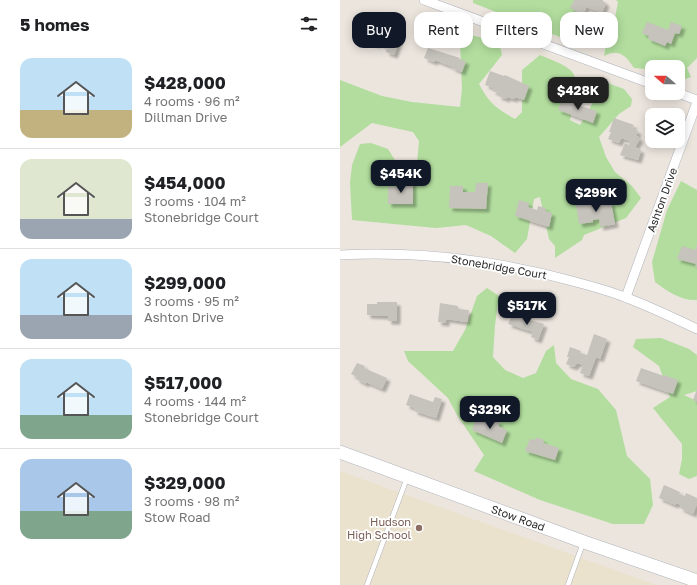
<!DOCTYPE html>
<meta charset="utf-8">
<style>
:root{--surface:#fff;--page:#f2f2f2;--text:#202124;--muted:#757577;--line:#e0e0e0;--accent:#111827}
body{margin:0;font-family:"Golos Text",sans-serif;background:var(--page);color:var(--text);height:100vh;display:flex;flex-direction:column;font-size:15px;white-space:nowrap}
*{box-sizing:border-box;margin:0}
p{font-size:13px;color:var(--muted)}
.icon{flex:none;width:22px;height:22px;fill:none;stroke:currentColor;stroke-width:2;stroke-linecap:round;stroke-linejoin:round}
.map{position:relative;flex:1;overflow:hidden}
.details{display:flex;flex-direction:column;background:var(--surface);width:340px}
.details>*{flex:none}
.banner{position:absolute;left:12px;top:12px;width:285px;height:36px;display:flex;gap:8px}
.needle{width:26px;rotate:290deg}
.controls{position:absolute;left:305px;top:60px;display:grid;gap:8px}
.controls a{display:grid;place-items:center;width:40px;height:40px;border-radius:8px;background:var(--surface);box-shadow:0 2px 10px #0003;font-size:20px}
.price{position:absolute;translate:-50% -34px;padding:0 9px;border-radius:8px;background:var(--accent);color:#fff;font-size:13px;line-height:26px;filter:drop-shadow(0 1px 2px #0008)}
.price::after{content:'';position:absolute;left:50%;top:24px;width:12px;height:9px;margin-left:-6px;background:inherit;clip-path:polygon(0 0,100% 0,50% 100%)}
.price.on{background:#222;color:#fff}
ul{padding:0;list-style:none}
li{display:flex;align-items:center;gap:12px;height:100px;padding:0 20px}
li+li{border-top:1px solid var(--line)}
li span{display:grid;place-items:center;flex:none;width:112px;height:80px;border-radius:12px;color:#555}
li>.icon{margin-inline-start:auto}
span .icon{width:48px;height:48px;fill:#fffc;stroke-width:1}
li b{font-size:17px}
h2{display:flex;justify-content:space-between;align-items:center;height:48px;padding:0 20px;font-size:17px}
.tag{padding:0 14px;border-radius:12px;background:var(--surface);box-shadow:0 2px 10px #0003;font-size:14px;line-height:36px}
.tag.on{background:var(--accent);color:#fff}
main{display:flex;flex:1;min-height:0}
.map>svg:first-child{display:block}
</style>
<main>
<section class="details">
<h2>5 homes<svg class="icon" aria-label="filters" viewBox="0 0 24 24"><path d="M4 7h16M4 17h16"/><circle cx="9" cy="7" r="2"/><circle cx="15" cy="17" r="2"/></svg></h2>
<ul>
<li><span style="background:linear-gradient(#bfe0f5 65%,#c2b280 0)"><svg class="icon" aria-label="home" viewBox="0 0 24 24"><path d="M3 11l9-7 9 7M6 9v11h12V9"/></svg></span><div><b>$428,000</b><p>4 rooms · 96 m²</p><p>Dillman Drive</p></div></li>
<li><span style="background:linear-gradient(#dfe7d0 75%,#9aa5b1 0)"><svg class="icon" aria-label="home" viewBox="0 0 24 24"><path d="M3 11l9-7 9 7M6 9v11h12V9"/></svg></span><div><b>$454,000</b><p>3 rooms · 104 m²</p><p>Stonebridge Court</p></div></li>
<li><span style="background:linear-gradient(#bfe0f5 70%,#9aa5b1 0)"><svg class="icon" aria-label="home" viewBox="0 0 24 24"><path d="M3 11l9-7 9 7M6 9v11h12V9"/></svg></span><div><b>$299,000</b><p>3 rooms · 95 m²</p><p>Ashton Drive</p></div></li>
<li><span style="background:linear-gradient(#bfe0f5 70%,#7fa58c 0)"><svg class="icon" aria-label="home" viewBox="0 0 24 24"><path d="M3 11l9-7 9 7M6 9v11h12V9"/></svg></span><div><b>$517,000</b><p>4 rooms · 144 m²</p><p>Stonebridge Court</p></div></li>
<li><span style="background:linear-gradient(#a9c7e8 65%,#7fa58c 0)"><svg class="icon" aria-label="home" viewBox="0 0 24 24"><path d="M3 11l9-7 9 7M6 9v11h12V9"/></svg></span><div><b>$329,000</b><p>3 rooms · 98 m²</p><p>Stow Road</p></div></li>
</ul>
</section>
<div class="map">
<svg width="357" height="585" viewBox="0 0 357 585">
<defs>
<filter id="shadow"><feDropShadow dx="3.5" dy="3.5" stdDeviation="1" flood-color="#0004"/></filter>
</defs>
<rect width="100%" height="100%" fill="#ebe5dd"/>
<path fill="#ebe2ce" d="M0,471L316,585H0Z"/>
<path fill="#b2dd9e" d="M133,0H239L225,39L133,3Z
M276,0H357V58L347,68L351,77L340,81L338,78V67H312V69H308L294,68C286,56 279,48 264,56L268,34L274,23L278,2Z
M131,35L159,42L162,55L139,84C150,104 156,108 175,119L182,112V70L200,55C209,59 221,63 229,69C243,79 233,106 230,120L240,125L265,82L284,89L292,99L291,106L279,114L259,137L266,157L275,172L292,186L301,198L286,218L244,235L242,240L215,258V246L209,239L200,197L194,199L187,239L175,253L151,236L126,225L96,228L12,220L10,183L12,165L20,144L31,143L48,149L56,162L64,168L77,164L79,141L73,132L32,123L0,147V80L42,96L72,102L120,107L122,89L120,42Z
M341,181L357,190V300C341,301 327,291 315,282L312,262L327,210Z
M147,288L159,296L155,325L153,357L165,370L183,378L196,373L206,351L214,345L216,363L231,379L258,389L276,410L287,456L310,479L313,505L304,524H273L200,500L134,471L144,455L117,415L108,398L68,361L64,351H113L125,330L137,296Z
M321,338L349,349L357,355V391L344,395L357,401V476L349,479L339,474L342,459V444L313,408L330,397L319,366L293,347L296,339Z"/>
<path fill="#c6c2bc" filter="url(#shadow)" d="M234,0H263V1L266,3L262,13L246,7L244,14L230,8Z
M307,22L328,30L331,22L342,26L339,34L335,33L331,44L327,42L325,46L308,39L309,36L302,33Z
M25,28L40,33L41,30L61,36L54,55L46,52L47,47L37,43V45L21,40Z
M88,48L120,58L119,59L126,61L122,72L112,68L113,67L95,60L94,62L84,58Z
M150,71L164,76L165,75L189,86L184,100L175,97L174,99L167,97L166,99L158,96L159,93L152,91L154,88L145,85Z
M222,100L257,111L253,123L218,110Z
M274,118L294,125L292,128L298,131L296,136L299,137L298,138L300,139L295,147L301,150L298,160L280,155L285,143L289,145L290,141L281,138L279,143L268,139L271,132H269Z
M63,181H73V204H48V187H63Z
M136,183H148L146,209L109,208L110,186H123V192H135Z
M257,199L258,204L271,202L275,224L260,227L259,219L253,220V222L239,224L236,204Z
M179,200L189,203L188,207L197,210L198,206L206,208L205,211L212,213L209,227L175,216Z
M357,245V267H355L356,264L337,259L342,246L355,250Z
M37,302H57V321H48V316L27,315V304H37Z
M100,303L118,306V309L129,310L127,322L106,319V323L98,322Z
M172,315L204,324L198,340L191,337L193,332L168,324Z
M254,334L267,339L260,359L256,357L249,376L240,373L243,365L237,363L234,367L226,364L229,357H227L230,347L241,351L240,353L247,355Z
M17,363L25,366L24,368L47,378L42,389L26,382V384L16,379L17,377L11,374Z
M301,368L324,376V375L338,380L333,394L296,381Z
M357,389V402L353,400Z
M70,394L93,402L95,397L102,399L96,418L74,411L75,408L66,405Z
M136,418L152,424L154,420L160,422L158,426L167,430L162,443L132,430Z
M196,437L204,440L203,443L219,448L215,460L185,451L190,439L195,440Z
M324,485L340,492L339,494L345,496L346,493L357,498V504L353,514L340,508L341,505L336,503L335,505L319,498Z"/>
<g fill="none" stroke-linecap="round" stroke-linejoin="round">
<g stroke="#b0b3bc" stroke-width="5.5">
<path id="lane" d="M27,585L67,478
M228,585L243,543"/>
</g>
<g stroke="#b0b3bc" stroke-width="10">
<path id="street" d="M84,0L312,84
M338,93L357,100
M0,255C78,251 156,260 232,281C251,286 270,291 287,298C311,307 334,318 357,329
M286,297L357,102"/>
</g>
<g stroke="#b0b3bc" stroke-width="14">
<path id="secondary" d="M0,452L244,542L357,581"/>
</g>
<use href="#lane" stroke="#fff" stroke-width="4.5"/>
<use href="#street" stroke="#fff" stroke-width="9"/>
<use href="#secondary" stroke="#fff" stroke-width="13"/>
</g>
<circle fill="#8d6e63" stroke="#fff" stroke-width="1.5" cx="79" cy="528" r="4"/>
<g text-anchor="middle" stroke-width="3.5" stroke-linejoin="round" paint-order="stroke">
<g font-size="11" fill="#2a2a2a" stroke="#fff">
<text transform="translate(322 200) rotate(-70)" y="4">Ashton Drive</text>
<text transform="translate(159 267) rotate(10)" y="4">Stonebridge Court</text>
<text transform="translate(178 518) rotate(20)" y="4">Stow Road</text>
</g>
<g font-size="11" fill="#785e54" stroke="#fff" text-anchor="end">
<text x="71" y="526">Hudson<tspan x="71" dy="13">High School</tspan></text>
</g>
</g>
</svg>
<div class="controls">
<a><svg class="needle" viewBox="-14 -14 28 28"><path d="M0-13l5 13h-10z" fill="#e53935"/><path d="M0 13l5-13h-10z" fill="#757577"/></svg></a>
<a><svg class="icon" aria-label="layers" viewBox="0 0 24 24"><path d="M12 4l9 5-9 5-9-5zM3 14l9 5 9-5"/></svg></a>
</div>
<b class="price on" style="left:238px;top:111px">$428K</b>
<b class="price" style="left:61px;top:194px">$454K</b>
<b class="price" style="left:256px;top:213px">$299K</b>
<b class="price" style="left:187px;top:326px">$517K</b>
<b class="price" style="left:150px;top:430px">$329K</b>
<div class="banner">
<a class="tag on">Buy</a>
<a class="tag">Rent</a>
<a class="tag">Filters</a>
<a class="tag">New</a>
</div>
</div>
</main>
